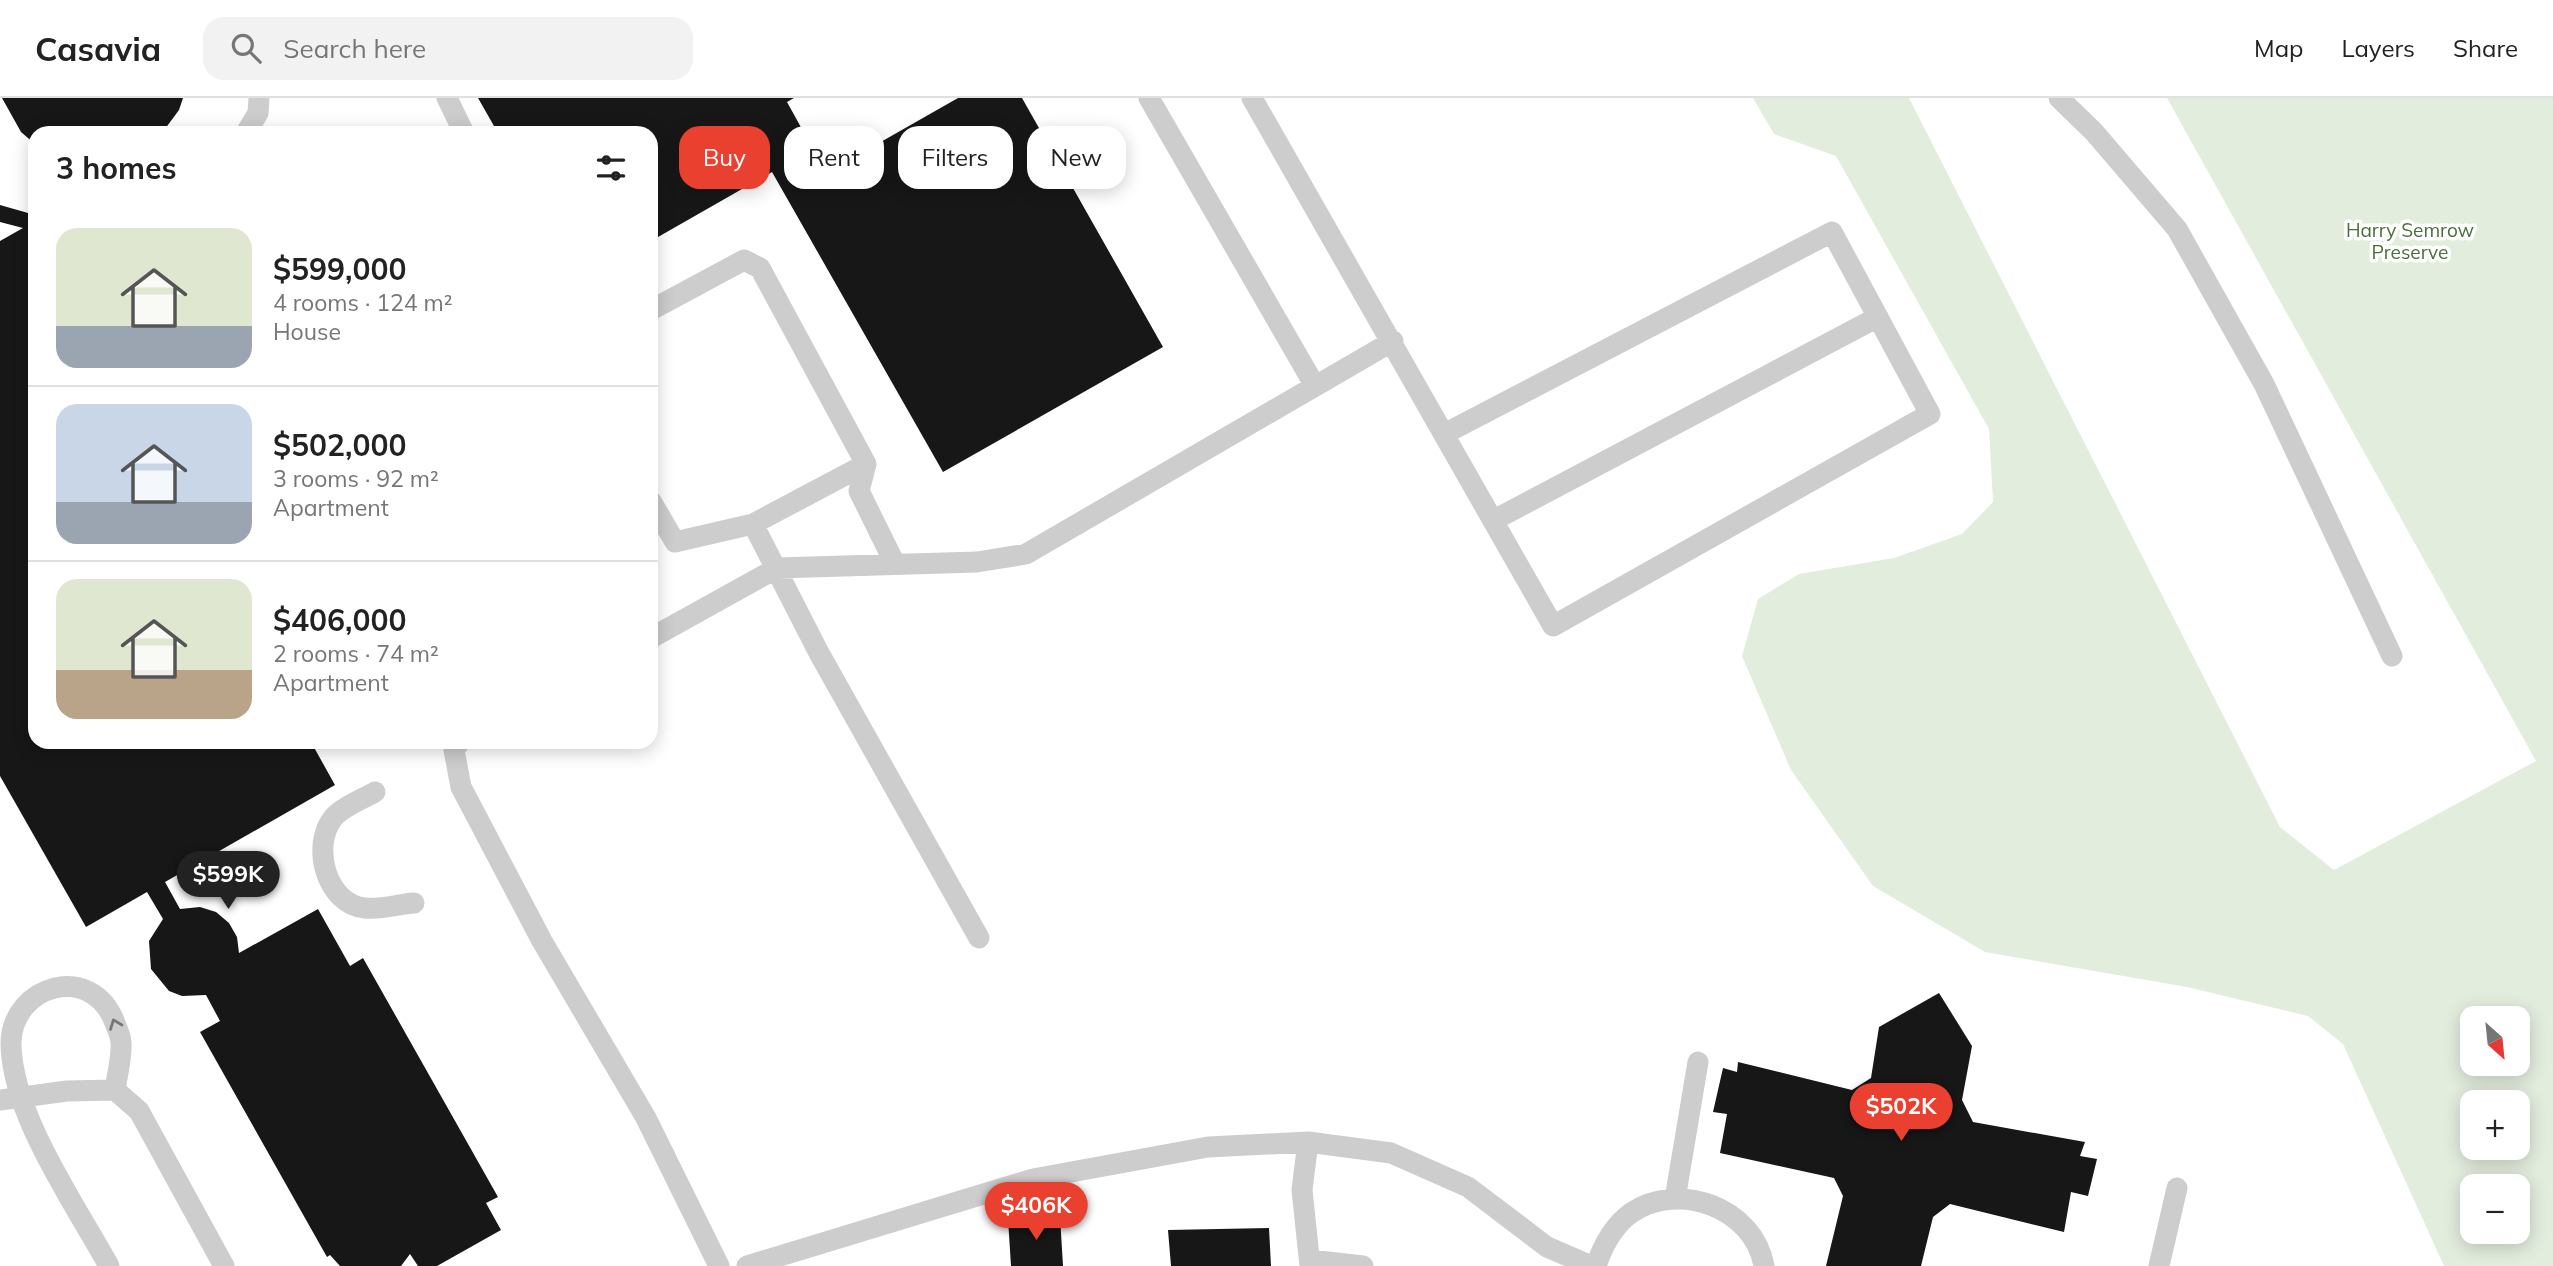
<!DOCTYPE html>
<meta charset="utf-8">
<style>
:root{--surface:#fff;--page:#f2f2f2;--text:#222;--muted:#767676;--line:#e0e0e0;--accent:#ea402f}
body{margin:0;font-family:Mulish,sans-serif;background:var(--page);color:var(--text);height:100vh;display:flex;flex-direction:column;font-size:26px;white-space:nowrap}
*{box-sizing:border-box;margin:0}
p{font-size:23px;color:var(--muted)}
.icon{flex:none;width:38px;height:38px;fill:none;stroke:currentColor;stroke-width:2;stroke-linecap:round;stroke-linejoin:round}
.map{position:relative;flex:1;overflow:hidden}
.sheet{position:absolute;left:28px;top:28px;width:630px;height:623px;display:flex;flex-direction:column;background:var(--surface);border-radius:21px;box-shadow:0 4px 18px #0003}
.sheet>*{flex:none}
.banner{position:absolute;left:679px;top:28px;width:665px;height:63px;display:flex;gap:14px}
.needle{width:46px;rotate:153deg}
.fabs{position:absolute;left:2460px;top:908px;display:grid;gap:14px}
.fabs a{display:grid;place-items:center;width:70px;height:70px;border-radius:14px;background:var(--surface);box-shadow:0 4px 18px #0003;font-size:35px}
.price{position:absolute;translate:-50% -60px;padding:0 16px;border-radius:24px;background:var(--accent);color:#fff;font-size:23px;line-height:46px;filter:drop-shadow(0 2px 4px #0008)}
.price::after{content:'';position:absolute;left:50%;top:42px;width:21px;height:16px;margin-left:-10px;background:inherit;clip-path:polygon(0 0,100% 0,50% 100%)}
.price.current{background:#222;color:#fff}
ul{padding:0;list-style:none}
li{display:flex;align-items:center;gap:21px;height:175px;padding:0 28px}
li+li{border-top:2px solid var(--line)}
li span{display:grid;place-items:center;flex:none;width:196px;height:140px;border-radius:21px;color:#555}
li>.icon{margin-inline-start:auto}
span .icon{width:84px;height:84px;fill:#fffc;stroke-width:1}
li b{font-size:30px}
h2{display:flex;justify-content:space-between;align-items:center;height:84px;padding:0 28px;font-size:30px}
.tag{padding:0 24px;border-radius:21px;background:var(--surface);box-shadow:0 4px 18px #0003;font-size:24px;line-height:63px}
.tag.current{background:var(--accent);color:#fff}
header{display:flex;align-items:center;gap:42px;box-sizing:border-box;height:98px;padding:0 35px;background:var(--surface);border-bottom:2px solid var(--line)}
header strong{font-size:33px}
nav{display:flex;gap:38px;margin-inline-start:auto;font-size:24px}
.search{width:490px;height:63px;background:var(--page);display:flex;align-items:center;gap:18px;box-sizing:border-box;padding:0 24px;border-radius:21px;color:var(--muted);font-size:26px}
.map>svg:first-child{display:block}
</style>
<header>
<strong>Casavia</strong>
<div class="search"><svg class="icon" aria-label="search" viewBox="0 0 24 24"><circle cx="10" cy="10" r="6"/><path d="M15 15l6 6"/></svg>Search here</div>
<nav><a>Map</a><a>Layers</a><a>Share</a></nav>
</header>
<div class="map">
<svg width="2553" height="1168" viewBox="0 0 2553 1168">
<rect width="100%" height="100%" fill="#fff"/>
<path fill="#e3edde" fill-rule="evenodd" d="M1753,0H1909L2280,729L2334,772L2536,663L2167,0H2553V1168H2444L2343,946L2308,918L2187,889L1985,854L1873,788L1791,672L1742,558L1758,501L1799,476L1894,460L1962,436L1993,404L1989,331L1836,58L1774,36ZM2473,920H2518V966H2473ZM2473,1004H2518V1050H2473ZM2473,1088H2518V1134H2473Z"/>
<path fill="#171717" d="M2,0H183L179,12L162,35H35V46L21,34Z
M478,0H794L787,4L813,51L798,59L815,88L882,51L879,45L958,0H1022L1163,249L943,374L772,74L651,143V35H498Z
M0,107L35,117V644H311L335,687L165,784L180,811L200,809L216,814L229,825L237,839L239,855L318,811L350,868L363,860L498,1099L486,1105L501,1132L437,1168H418L410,1156L401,1168H340L330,1157L327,1159L200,934L220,923L206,897L182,898L169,893L151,871L149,843L163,821L147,794L86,829L0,678V143L23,130L0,124Z
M1939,895L1972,948L1962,1002L1973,1024L2085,1044L2080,1058L2097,1061L2088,1098L2071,1094L2064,1134L1950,1106L1933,1119L1921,1168H1826L1843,1098L1834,1080L1720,1055L1727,1016L1713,1014L1723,970L1737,974L1738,964L1852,992L1871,980L1879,929Z
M1060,1118L1063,1168H1011L1008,1121Z
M1269,1130L1271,1168H1171L1168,1132Z"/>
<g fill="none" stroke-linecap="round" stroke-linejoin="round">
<path stroke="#cdcdcd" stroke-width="21" d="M447,0L464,35
M1149,0L1315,288
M1252,0L1553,528L1930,316L1832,134L1446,335
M2059,0L2094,34L2177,131L2264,286L2392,558
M246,35L258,15L259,0
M651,212L744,162L760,170L866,366L859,393L895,466
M651,403L675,444L753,426L819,555L979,840
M1494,422L1878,219
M753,426L866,366
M651,540L777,470L977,464L1026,456L1393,243
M460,644L454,652L461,689L542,843L646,1020L719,1168
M375,694C363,701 342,709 333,720C311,748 326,806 365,810C380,812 399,806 414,805
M0,1002L67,993L115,992L139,1013L224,1168
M1308,1044L1302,1092L1310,1168
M1675,1101L1698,964
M1310,1162L1363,1168
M109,1168C75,1106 12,1017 11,946C11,887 92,863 115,925C117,931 121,938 121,945C122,960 117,977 115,992
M747,1168L1033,1081L1208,1049L1308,1044L1391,1055L1468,1089L1547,1149L1591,1168
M1596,1168C1603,1147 1613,1128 1631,1115C1679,1082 1754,1110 1764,1168
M2159,1168L2177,1090"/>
</g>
<defs><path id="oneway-chevron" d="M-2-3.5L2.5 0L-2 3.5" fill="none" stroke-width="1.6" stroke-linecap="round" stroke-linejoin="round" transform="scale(1.75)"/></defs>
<use stroke="#777" href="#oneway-chevron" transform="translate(115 926) rotate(-111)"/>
<g text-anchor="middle" stroke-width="7" stroke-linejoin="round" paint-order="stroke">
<g font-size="19" fill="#4b6d3b" stroke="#fff">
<text x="2410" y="139">Harry Semrow<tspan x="2410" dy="22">Preserve</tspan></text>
</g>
</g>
</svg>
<div class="fabs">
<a><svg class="needle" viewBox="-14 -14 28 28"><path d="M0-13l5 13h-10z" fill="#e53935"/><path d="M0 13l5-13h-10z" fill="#767676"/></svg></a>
<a>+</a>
<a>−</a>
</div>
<b class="price current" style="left:228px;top:813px">$599K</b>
<b class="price" style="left:1901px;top:1045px">$502K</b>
<b class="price" style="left:1036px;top:1144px">$406K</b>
<div class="banner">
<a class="tag current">Buy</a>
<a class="tag">Rent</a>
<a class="tag">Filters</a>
<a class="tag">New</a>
</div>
<section class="sheet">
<h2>3 homes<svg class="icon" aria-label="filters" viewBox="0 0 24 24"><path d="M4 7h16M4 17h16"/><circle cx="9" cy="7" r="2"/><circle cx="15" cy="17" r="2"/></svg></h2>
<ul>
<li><span style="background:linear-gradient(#dfe7d0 70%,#9aa5b1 0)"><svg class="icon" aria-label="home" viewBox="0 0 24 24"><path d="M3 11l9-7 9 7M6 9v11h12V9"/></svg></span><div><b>$599,000</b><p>4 rooms · 124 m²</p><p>House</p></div></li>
<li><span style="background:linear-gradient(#c9d6e8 70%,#9aa5b1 0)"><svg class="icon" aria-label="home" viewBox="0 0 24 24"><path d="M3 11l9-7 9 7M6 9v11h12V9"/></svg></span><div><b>$502,000</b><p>3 rooms · 92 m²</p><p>Apartment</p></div></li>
<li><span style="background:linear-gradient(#dfe7d0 65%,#b9a48a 0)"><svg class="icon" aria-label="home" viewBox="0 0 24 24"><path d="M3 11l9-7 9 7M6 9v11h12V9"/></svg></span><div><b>$406,000</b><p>2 rooms · 74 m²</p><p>Apartment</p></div></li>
</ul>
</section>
</div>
